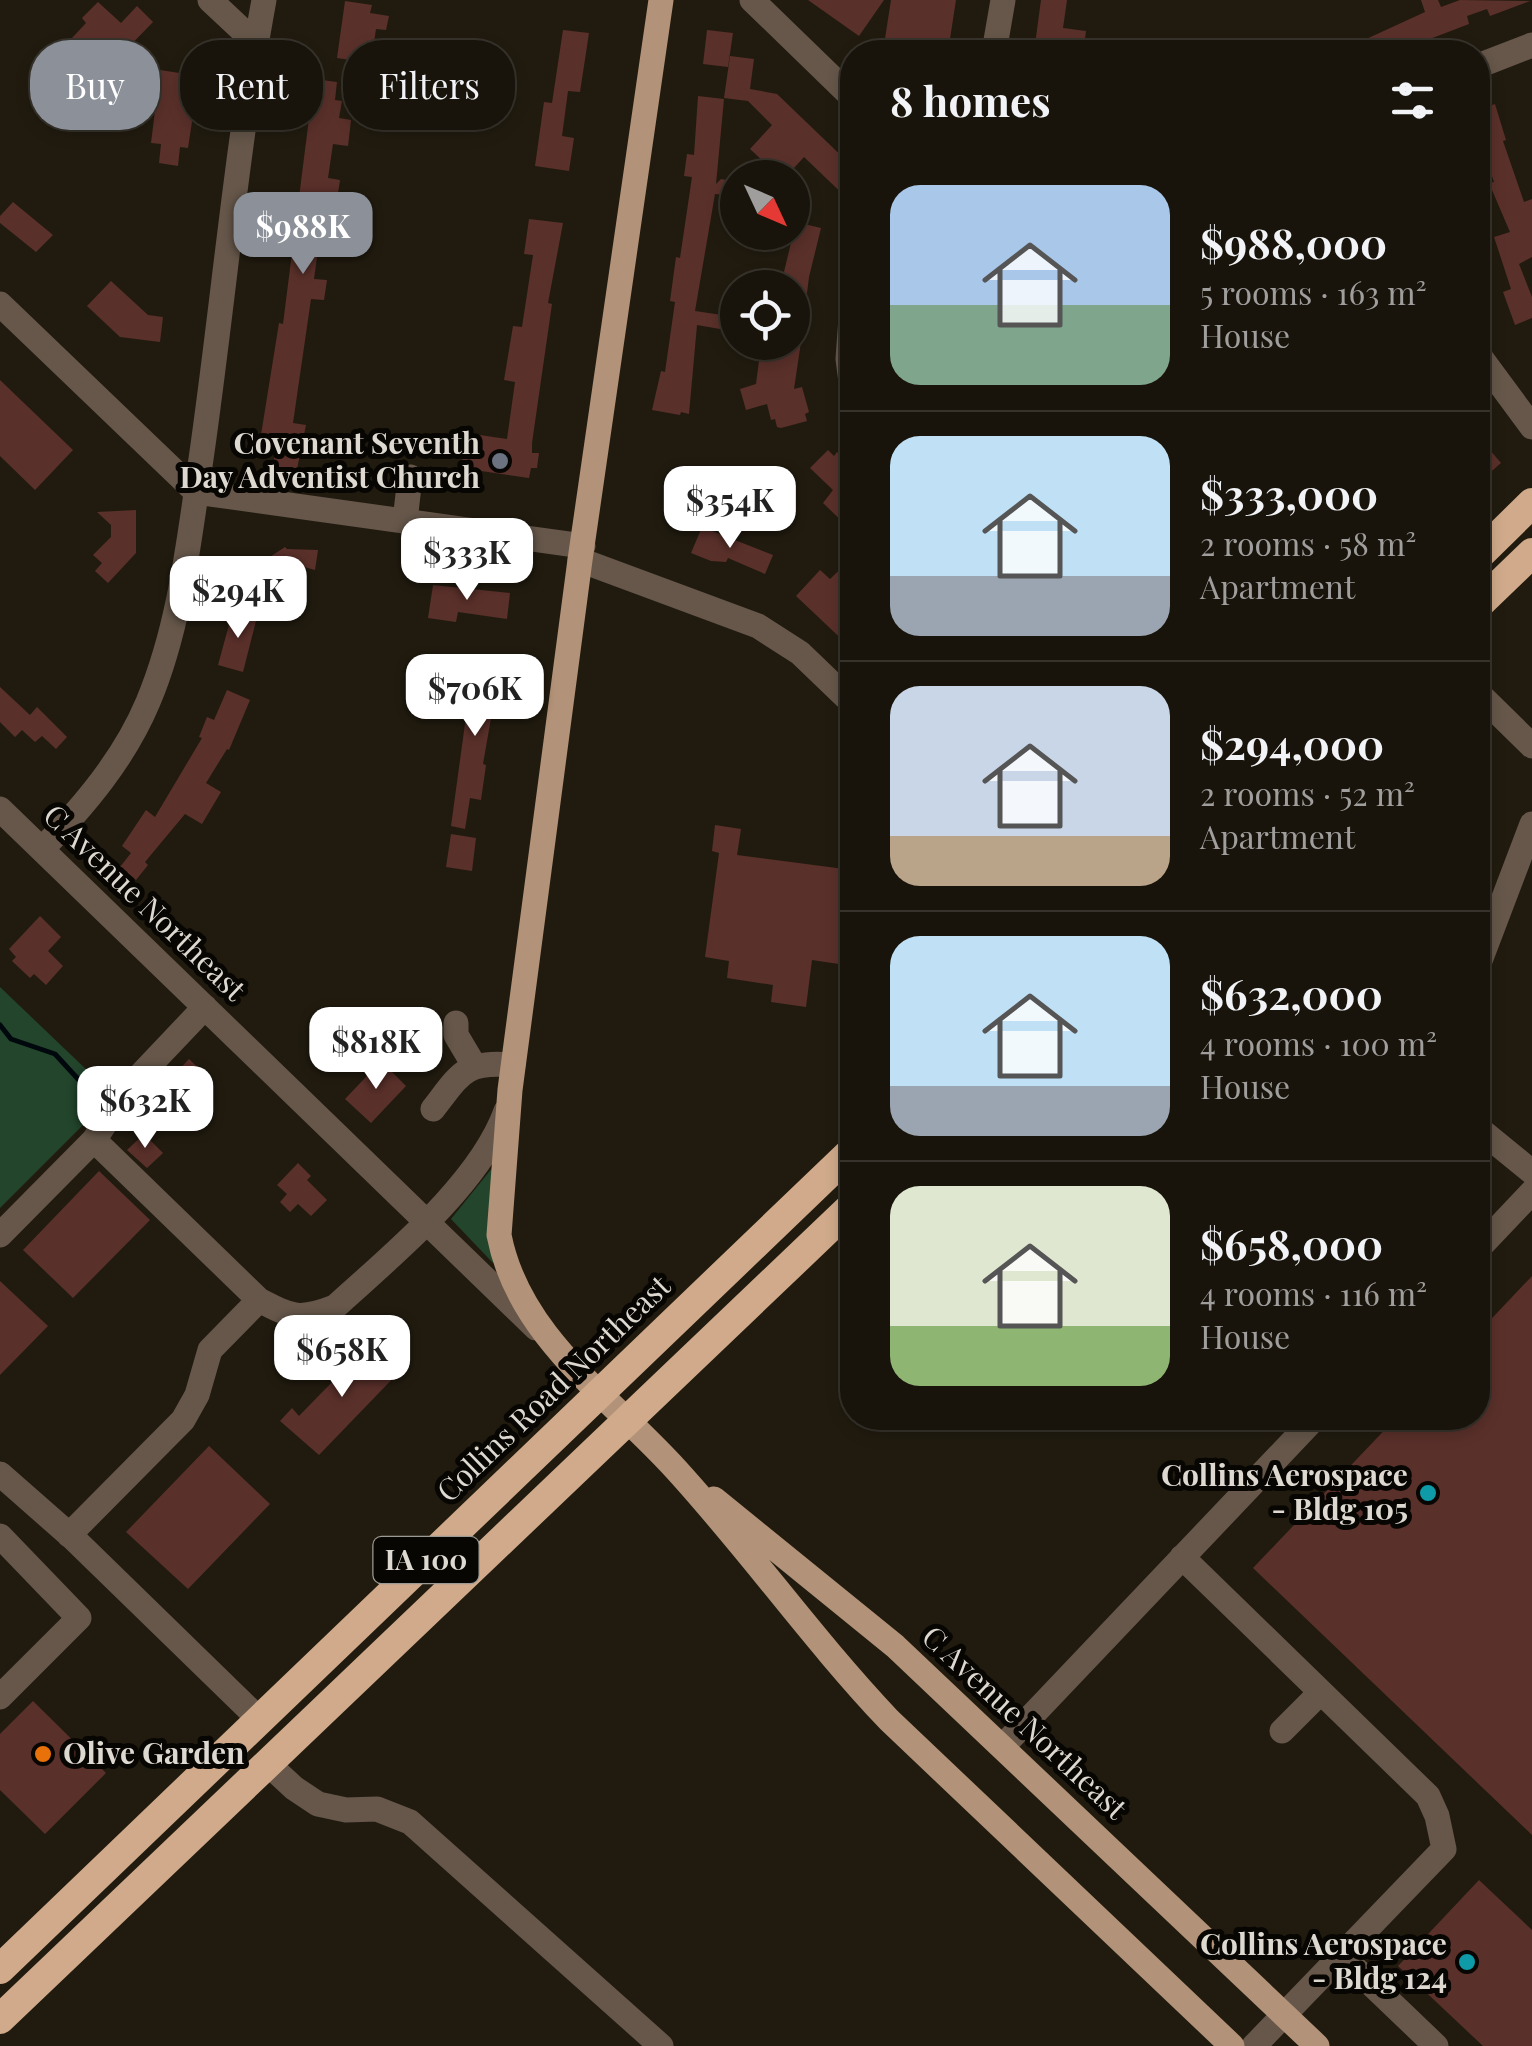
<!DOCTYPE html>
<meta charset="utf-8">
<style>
:root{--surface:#19140b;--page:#221d14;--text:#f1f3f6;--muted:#9f9e9d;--line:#37332c;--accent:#8c9099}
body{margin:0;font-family:"Playfair Display",serif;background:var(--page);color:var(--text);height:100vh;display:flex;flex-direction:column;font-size:38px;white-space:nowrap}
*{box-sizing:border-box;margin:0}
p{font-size:32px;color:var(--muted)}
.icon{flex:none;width:55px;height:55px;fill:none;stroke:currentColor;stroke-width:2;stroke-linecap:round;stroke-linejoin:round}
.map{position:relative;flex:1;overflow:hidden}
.panel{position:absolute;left:840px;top:40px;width:650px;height:1390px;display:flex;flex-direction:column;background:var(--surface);border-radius:40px;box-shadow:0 5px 15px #0003,0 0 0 2px var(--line)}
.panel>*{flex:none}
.guide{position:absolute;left:30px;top:40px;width:660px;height:90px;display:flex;gap:20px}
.needle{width:65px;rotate:134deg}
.controls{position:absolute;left:720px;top:160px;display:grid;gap:20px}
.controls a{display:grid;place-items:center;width:90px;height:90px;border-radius:50%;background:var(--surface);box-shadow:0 5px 15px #0003,0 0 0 2px var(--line);font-size:50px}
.price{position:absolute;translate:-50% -85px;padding:0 22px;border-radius:20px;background:#fff;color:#222;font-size:32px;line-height:65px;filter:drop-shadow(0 2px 5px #0008)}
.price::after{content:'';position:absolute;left:50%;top:60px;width:30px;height:22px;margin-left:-15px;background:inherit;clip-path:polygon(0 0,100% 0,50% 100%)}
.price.active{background:var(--accent);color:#fff}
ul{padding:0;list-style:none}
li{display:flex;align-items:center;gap:30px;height:250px;padding:0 50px}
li+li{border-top:2px solid var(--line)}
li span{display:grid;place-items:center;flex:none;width:280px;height:200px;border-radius:30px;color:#555}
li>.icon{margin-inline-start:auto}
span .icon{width:120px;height:120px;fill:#fffc;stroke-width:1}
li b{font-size:42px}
h2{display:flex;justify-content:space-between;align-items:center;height:120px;padding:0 50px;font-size:42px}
.pill{padding:0 35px;border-radius:40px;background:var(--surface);box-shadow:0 5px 15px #0003,0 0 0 2px var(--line);font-size:35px;line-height:90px}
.pill.active{background:var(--accent);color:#fff}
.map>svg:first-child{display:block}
</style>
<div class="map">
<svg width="1532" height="2046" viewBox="0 0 1532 2046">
<rect width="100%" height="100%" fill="#211b0f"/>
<path fill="#22452c" d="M0,987L113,1095L0,1208Z
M497,1162L495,1259L493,1263L451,1219Z"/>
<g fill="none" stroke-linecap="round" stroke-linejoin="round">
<path stroke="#00080d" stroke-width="5" d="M0,1025L11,1039L55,1054L90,1092"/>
</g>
<path fill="#5a302a" d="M808,0H884L859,36Z
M891,0H956L948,52H898L899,47L884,45Z
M1041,0H1067L1063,28L1086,31L1084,46L1061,43L1060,52H1034Z
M1421,0H1438L1441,7L1460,0L1530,1L1490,16L1487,9L1467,16L1469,24L1396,52H1338L1425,12Z
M345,1L372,5L370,13L389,16L386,30L376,29L371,63L337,58Z
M98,2L121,23L137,6L153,22L120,56L109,45L92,63L72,38L86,23L82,18Z
M563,30L589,33L580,92L568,91L562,136L574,138L569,171L535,166L544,102L552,103Z
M707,30L733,33L728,67L703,64Z
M730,56L754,59L750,89L777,94L852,166V203L804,157L785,178H781L750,149L772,125L748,101L724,98Z
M160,70L186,74L184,93L192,94L190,108L194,109L188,148L180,147L178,166L159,163L161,144L151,143Z
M314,79L337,82L335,100L342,101L339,118L351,120L348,146L333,144L328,178L340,180L337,200L325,198L314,279L327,280L324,300L311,299L293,423L306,425L296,474L272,470L275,452L267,451L268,442L260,441L279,323L283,324Z
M698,96L724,99L716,184L721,179L738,182V196L715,194L695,311L722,315L720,329L697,325L689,414L681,412L680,415L652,410L661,371L665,372L675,302L670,301L676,257L680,258L692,177L684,176L687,154L694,155Z
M1495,104L1506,140L1503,141L1524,202L1532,199V257L1519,264L1532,297V318L1515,325L1503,292L1511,289L1494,237L1510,232L1489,183L1494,182L1478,135V110Z
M13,202L53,235L36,252L0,223V216Z
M529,219L563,223L548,303L552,304L532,443V453H539L537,468H531L529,478L461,468L466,433L507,439L515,382L504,380L513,326L522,327L533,255L524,254Z
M796,222L821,228L809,277L802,333H792V288H750L751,272L783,276Z
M111,281L148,315L163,317L160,342L120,337L87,306Z
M775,342H801L794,389L802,387L809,412L805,414L807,421L781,428L777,427L775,419L771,420L767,404L746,410L740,389L756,384L761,345L774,347Z
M0,380L73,450L35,490L0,456Z
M1478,436L1501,463L1478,483Z
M828,450L834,456L837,452L852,467V531L823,503L833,490L810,468Z
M136,510V553L108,583L95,571L102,563L93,555L111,537V525L97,512Z
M702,527L773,555L765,574L728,558L726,562L711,561L691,553Z
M285,547L287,549L318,550L315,570L304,567L279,585L275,579L256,593L242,575Z
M852,558V649L796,596L820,570L830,579Z
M433,585L510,593L507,619L458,612L456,622L428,618Z
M233,610L257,617L243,672L218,665Z
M474,658L497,661L495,677L498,678L483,764L486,765L481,800L470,798L465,829L451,826Z
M0,687L30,715L37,707L67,737L56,749L42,736L35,742L22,730L15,737L0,722Z
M227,690L250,700L229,750L227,749L206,783L221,792L202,824L185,814L145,862L148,865L136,880L120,867L131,853L122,846L146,810L155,817L202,738L199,737L207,717L214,720Z
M715,825L741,829L737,855L852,870V966L812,960L806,1007L771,1002L773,985L727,978L729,961L705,957L719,853L712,851Z
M451,834L476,838L472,871L446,867Z
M40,916L61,937L48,951L63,966L46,985L34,974L30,978L12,961L16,957L9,949Z
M189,1059L214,1083L196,1102L171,1078Z
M381,1061L406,1086L371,1123L345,1099Z
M144,1134L163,1153L147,1168L127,1150Z
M298,1163L311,1176L307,1180L327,1200L311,1216L298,1204L290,1212L280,1202L287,1194L277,1185Z
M99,1171L150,1220L73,1298L23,1250Z
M1532,1276V1835L1253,1568L1396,1418H1478V1333Z
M0,1281L48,1326L0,1375Z
M370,1343L400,1371L319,1455L280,1421L292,1408L299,1416Z
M209,1446L270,1504L188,1589L126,1532Z
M33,1701L106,1773L45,1834L0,1790V1734Z
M1479,1880L1532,1930V2046H1483L1398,1966Z"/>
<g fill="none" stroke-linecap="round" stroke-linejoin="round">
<path stroke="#66574a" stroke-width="25" d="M210,0L256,43
M752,0L852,97
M994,52L1003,0
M1478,66L1532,45
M0,304L196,492L583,546
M852,304L848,359L852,390
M1478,347L1481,358L1532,427
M405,521L410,477
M580,560L758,626L800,653L852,703
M1478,693L1532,746
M0,809L536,1328
M42,849C84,806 124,759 148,702C180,626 189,540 201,459C223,306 236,151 264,0
M1478,966L1532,824
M456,1023V1035L475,1067
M433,1109C461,1073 464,1061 513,1065
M1478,1128L1532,1172
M94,1140L259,1300C292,1317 299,1321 335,1307C392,1255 480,1184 506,1111
M0,1235L94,1140L130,1086L205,1007
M1478,1249L1532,1192
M0,1474L73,1538L260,1720
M69,1535L183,1420L197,1395L210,1350L259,1300
M0,1536L79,1618L0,1697
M1182,1557L1428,1796L1437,1816L1444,1849L1254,2046
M1282,1731L1321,1692
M1003,1746L1315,1418
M268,1764L294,1788L318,1804L346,1810L377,1809L410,1822L661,2046
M1342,1956L1436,2046"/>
<path stroke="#b29278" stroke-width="25" d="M661,0L580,560L510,1090L499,1235C518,1334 606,1394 671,1464C747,1546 812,1639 889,1720L1232,2046
M714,1499L895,1646L1317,2046"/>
<path stroke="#d0aa8a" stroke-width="30" d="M1478,556L1532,503
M1478,605L1532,553
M0,1969L852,1151
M0,2019L852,1206"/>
</g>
<circle fill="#6b7280" stroke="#080603" stroke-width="4" cx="500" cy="461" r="10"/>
<g fill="#0f9aa8" stroke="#080603" stroke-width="4">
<circle cx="1428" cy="1493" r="10"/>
<circle cx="1467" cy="1962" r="10"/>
</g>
<circle fill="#e8710a" stroke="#080603" stroke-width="4" cx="43" cy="1754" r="10"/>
<g text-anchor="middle" stroke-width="10" stroke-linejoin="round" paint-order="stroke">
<rect fill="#080603" stroke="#9d9a93" stroke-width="2.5" x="373.5" y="1537" width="105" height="46" rx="8"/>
<g font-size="28" font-weight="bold" fill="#ddd9d1">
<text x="426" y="1570">IA 100</text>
</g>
<g font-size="30" font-weight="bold" fill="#ddd9d1" stroke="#080603" text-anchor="end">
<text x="480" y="454">Covenant Seventh<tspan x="480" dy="34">Day Adventist Church</tspan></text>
<text x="1408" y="1486">Collins Aerospace<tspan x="1408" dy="34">- Bldg 105</tspan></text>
<text x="63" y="1764" text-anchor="start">Olive Garden</text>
<text x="1447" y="1955">Collins Aerospace<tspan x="1447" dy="34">- Bldg 124</tspan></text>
</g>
<g font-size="30" fill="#ddd9d1" stroke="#080603">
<text transform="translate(144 903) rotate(44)" y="10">C Avenue Northeast</text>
<text transform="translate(554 1389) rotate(-44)" y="10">Collins Road Northeast</text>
<text transform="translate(1024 1723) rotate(43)" y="10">C Avenue Northeast</text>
</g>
</g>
</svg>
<div class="controls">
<a><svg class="needle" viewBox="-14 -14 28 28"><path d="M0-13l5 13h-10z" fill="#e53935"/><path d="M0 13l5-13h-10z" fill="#9f9e9d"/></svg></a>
<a><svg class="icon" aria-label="locate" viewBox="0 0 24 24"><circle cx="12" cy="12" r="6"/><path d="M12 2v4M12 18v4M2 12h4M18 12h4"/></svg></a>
</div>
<b class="price active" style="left:303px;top:277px">$988K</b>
<b class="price" style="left:730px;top:551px">$354K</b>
<b class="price" style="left:467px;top:603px">$333K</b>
<b class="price" style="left:238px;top:641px">$294K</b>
<b class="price" style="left:475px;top:739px">$706K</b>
<b class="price" style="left:376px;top:1092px">$818K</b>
<b class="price" style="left:145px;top:1151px">$632K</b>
<b class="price" style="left:342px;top:1400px">$658K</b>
<div class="guide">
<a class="pill active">Buy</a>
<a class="pill">Rent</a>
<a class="pill">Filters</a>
</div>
<section class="panel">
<h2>8 homes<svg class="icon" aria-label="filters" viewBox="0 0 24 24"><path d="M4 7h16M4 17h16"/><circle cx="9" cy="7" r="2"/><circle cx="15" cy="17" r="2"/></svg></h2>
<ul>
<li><span style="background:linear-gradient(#a9c7e8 60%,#7fa58c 0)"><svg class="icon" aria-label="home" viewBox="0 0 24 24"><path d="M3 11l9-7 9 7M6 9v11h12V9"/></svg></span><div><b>$988,000</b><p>5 rooms · 163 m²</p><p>House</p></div></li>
<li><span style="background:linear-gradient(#bfe0f5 70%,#9aa5b1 0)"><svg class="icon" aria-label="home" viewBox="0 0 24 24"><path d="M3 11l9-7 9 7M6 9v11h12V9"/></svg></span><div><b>$333,000</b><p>2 rooms · 58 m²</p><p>Apartment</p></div></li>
<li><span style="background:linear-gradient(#c9d6e8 75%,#b9a48a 0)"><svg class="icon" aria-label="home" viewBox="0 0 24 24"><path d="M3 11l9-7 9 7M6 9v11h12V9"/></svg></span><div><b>$294,000</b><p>2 rooms · 52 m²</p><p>Apartment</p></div></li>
<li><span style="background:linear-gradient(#bfe0f5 75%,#9aa5b1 0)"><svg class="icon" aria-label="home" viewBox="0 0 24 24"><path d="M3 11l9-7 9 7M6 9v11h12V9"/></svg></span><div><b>$632,000</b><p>4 rooms · 100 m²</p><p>House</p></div></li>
<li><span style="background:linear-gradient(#dfe7d0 70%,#8fb573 0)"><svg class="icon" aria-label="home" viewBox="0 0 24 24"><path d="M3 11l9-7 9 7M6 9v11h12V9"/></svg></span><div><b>$658,000</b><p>4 rooms · 116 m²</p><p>House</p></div></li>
</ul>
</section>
</div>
